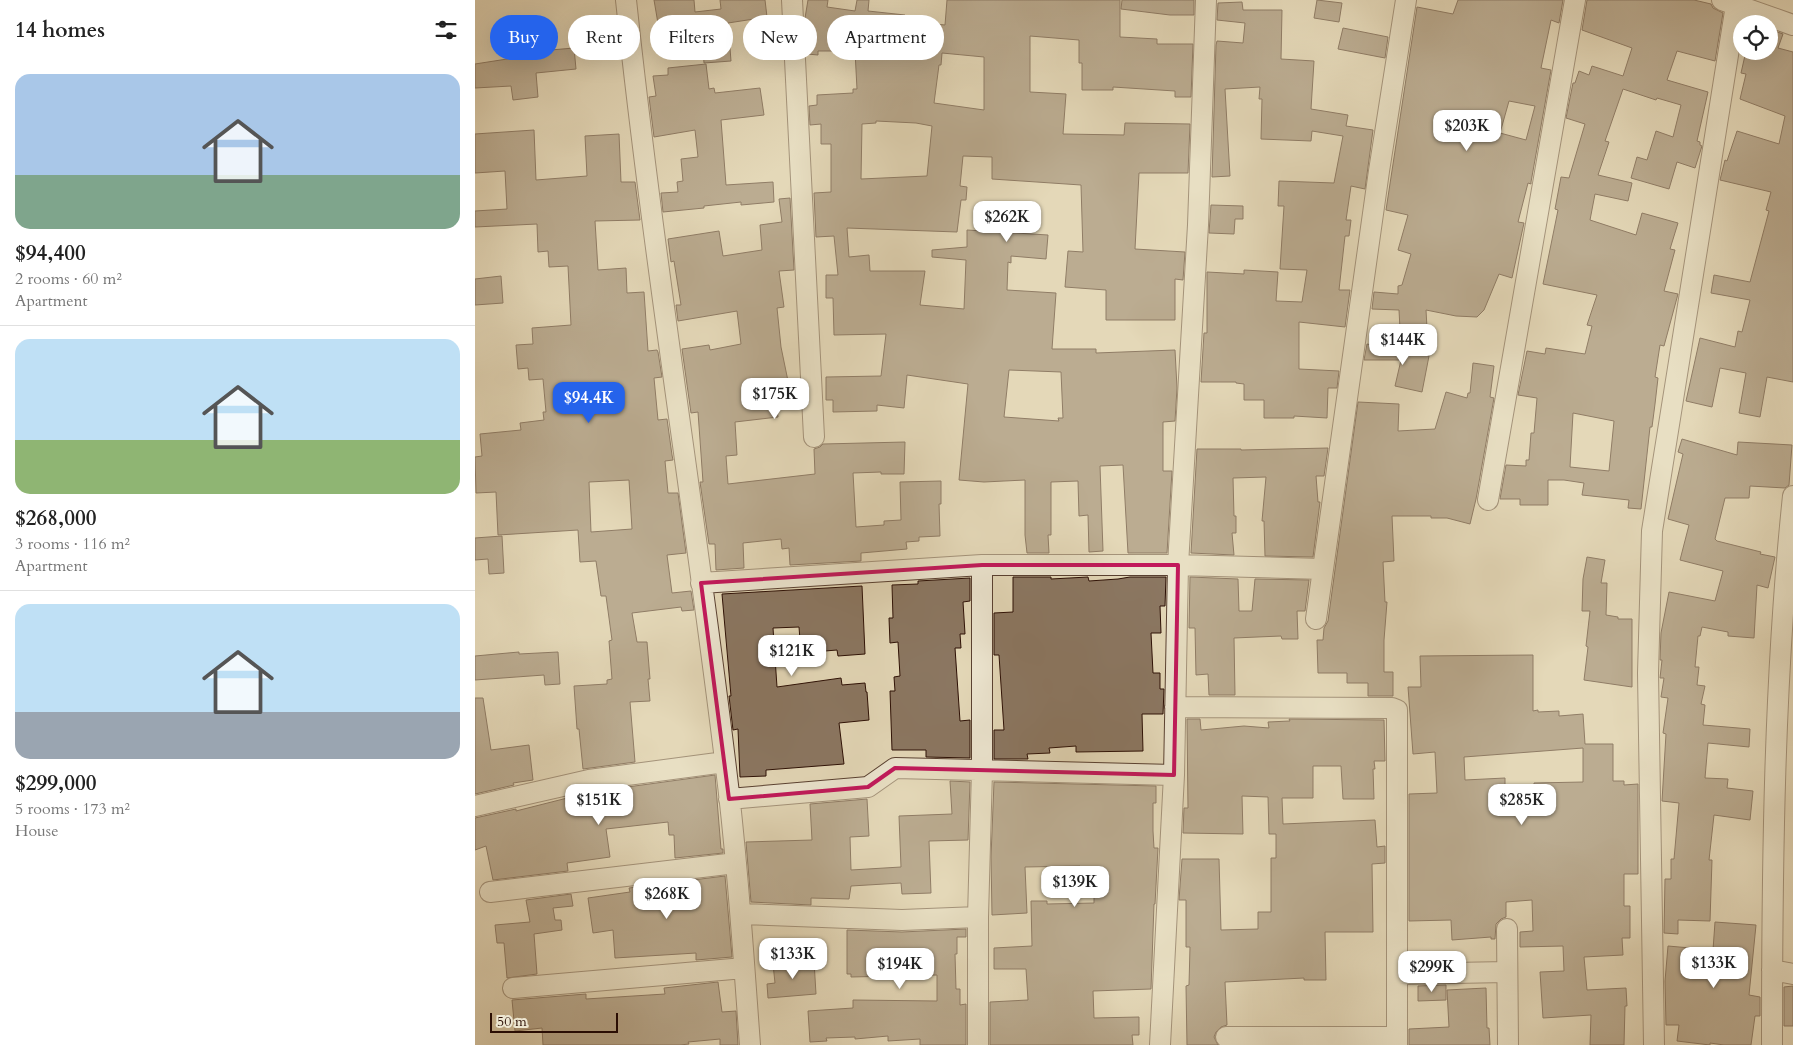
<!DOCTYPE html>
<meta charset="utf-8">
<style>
:root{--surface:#fff;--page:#f6f6f6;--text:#222;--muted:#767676;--line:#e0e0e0;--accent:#2563eb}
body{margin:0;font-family:Cardo,serif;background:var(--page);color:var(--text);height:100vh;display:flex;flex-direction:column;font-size:19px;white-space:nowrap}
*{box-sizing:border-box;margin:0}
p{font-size:16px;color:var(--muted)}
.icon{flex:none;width:28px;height:28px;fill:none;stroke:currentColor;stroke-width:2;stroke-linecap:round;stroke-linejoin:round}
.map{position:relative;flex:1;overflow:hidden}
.drawer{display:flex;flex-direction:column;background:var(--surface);width:475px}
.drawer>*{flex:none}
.top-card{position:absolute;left:15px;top:15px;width:475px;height:45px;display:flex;gap:10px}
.controls{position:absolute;left:1258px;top:15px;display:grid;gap:10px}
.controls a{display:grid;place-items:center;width:45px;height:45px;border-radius:50%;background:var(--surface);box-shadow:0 5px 20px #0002;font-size:25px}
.scale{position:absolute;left:15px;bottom:12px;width:128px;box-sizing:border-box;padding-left:5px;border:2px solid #2b0e04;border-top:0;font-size:14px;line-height:18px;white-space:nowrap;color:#2b0e04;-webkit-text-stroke:4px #ede6d1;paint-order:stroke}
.price{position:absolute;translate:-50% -42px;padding:0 11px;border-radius:10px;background:#fff;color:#222;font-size:16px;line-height:32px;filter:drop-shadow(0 1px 2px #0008)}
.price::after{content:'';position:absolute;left:50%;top:30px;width:15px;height:11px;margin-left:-8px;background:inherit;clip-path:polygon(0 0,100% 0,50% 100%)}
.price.on{background:var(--accent);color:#fff}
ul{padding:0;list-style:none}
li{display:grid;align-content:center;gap:10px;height:265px;padding:0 15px}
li+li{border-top:1px solid var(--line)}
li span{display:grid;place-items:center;height:155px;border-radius:15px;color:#555}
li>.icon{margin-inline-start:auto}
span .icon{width:90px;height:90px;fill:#fffc;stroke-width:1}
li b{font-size:21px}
h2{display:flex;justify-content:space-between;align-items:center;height:60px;padding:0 15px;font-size:21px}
.tag{padding:0 18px;border-radius:22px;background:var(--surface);box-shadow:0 5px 20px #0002;font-size:18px;line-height:45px}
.tag.on{background:var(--accent);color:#fff}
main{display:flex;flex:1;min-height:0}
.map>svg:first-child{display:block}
</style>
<main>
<section class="drawer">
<h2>14 homes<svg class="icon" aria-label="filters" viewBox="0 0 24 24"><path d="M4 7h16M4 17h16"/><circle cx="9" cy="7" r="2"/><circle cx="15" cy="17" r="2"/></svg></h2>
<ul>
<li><span style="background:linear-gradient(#a9c7e8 65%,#7fa58c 0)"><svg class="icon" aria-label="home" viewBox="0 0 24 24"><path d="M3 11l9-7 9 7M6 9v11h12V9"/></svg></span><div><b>$94,400</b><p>2 rooms · 60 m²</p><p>Apartment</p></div></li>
<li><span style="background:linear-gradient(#bfe0f5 65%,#8fb573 0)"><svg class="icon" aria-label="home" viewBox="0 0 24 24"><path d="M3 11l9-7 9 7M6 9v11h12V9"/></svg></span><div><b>$268,000</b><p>3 rooms · 116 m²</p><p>Apartment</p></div></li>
<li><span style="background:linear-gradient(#bfe0f5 70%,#9aa5b1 0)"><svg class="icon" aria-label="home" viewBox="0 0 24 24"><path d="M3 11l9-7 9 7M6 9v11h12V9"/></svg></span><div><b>$299,000</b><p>5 rooms · 173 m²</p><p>House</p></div></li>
</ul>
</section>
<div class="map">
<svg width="1318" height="1045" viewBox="0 0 1318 1045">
<rect width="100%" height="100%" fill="#e4d8b8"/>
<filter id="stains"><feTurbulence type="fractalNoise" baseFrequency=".004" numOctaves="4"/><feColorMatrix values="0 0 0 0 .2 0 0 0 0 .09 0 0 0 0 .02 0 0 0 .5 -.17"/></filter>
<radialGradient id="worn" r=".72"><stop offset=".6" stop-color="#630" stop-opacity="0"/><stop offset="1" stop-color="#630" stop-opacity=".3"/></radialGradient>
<path fill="#8b7762" stroke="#2b0e04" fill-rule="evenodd" d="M179,0H219L220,12L246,9L245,0H290L292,17L253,23L256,61L229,63L227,35L186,41Z
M333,0H353L352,7L380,11L382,0H394L393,11L430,15V21L470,25L472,0H645V37L682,39V44H718L716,97H700V91L638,87V90H607V63H604V40L555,36V92L591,94L588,134L649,135L650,123L715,124L713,173H664L660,249L710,252L708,280L700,279V320H631V290L590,287L593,251L608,252L606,185L517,179V157L488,156L485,186L492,187L491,200H486L482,232L372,228L374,257L394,255L395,271H450L445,305L489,309L491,260L457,257V250L492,247V230L573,235L571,259L536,256V263L533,262L532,290L581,293L577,349H621V353L700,350L702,388L700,421L688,422V471H697L692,553H653L648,465L625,466L628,551L614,552L613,515L604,516L603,481L576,482V535H573L574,553H552L550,535V480L509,482L484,480L493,384L432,375L429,408L402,405V411L358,412V400H351V377L406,376L411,334L359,335L358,298H351V275H363L359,236L341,237L339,193L356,192V144H346V124L335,125L334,106L342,105V95L378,93V89H382L380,51H343V55L332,54L330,18ZM467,53L509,57V110L459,103L464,65H466ZM401,121L441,123L457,126L452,176L386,179L387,124L401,123ZM534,370L586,372L588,418H583L584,421L529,417Z
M647,0H719V15H695L646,9Z
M842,0L867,3L864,22L839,18Z
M983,0H1088L1084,23L1076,20L1066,68L1076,70L1056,182V184L1053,183L1043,222L1049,223L1037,278L1024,274L1009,310L1002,317L981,316L951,310L952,328L925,329L924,310L897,309L899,292L923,294V286L927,285L936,254L923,250L933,215L911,210L942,7L978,14ZM1034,101L1060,106L1051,140L1025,133Z
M1112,0H1219L1236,4L1238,8L1248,13L1240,61L1202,51L1192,80L1233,92L1222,141L1225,142V145L1227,146L1220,168L1202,162L1194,189L1156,178L1162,157L1172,160L1181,131L1198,137L1206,105L1182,98L1181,100L1148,89L1130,141L1134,142L1123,175L1157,183L1153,201L1120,194L1115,220L1161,235L1167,213L1203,223L1195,249L1200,250L1189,291L1203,294L1189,346L1185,345L1180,377L1183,378L1180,404L1177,427H1175L1166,509L1153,508L1154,500L1107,495L1109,483L1089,480H1073V505H1045V499H1025L1031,465L1051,466V460H1054L1056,433H1059L1062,398L1043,395L1052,351L1070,354L1071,348L1110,354L1117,326L1112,325L1122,295L1068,284L1083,210L1080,209L1086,177L1094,178L1110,124L1091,118L1098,83H1100L1104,71L1114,75L1117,66L1148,76L1157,48L1107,30ZM1098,413L1139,421L1134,471L1095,467Z
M767,2L768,10H807L806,59L839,61L836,109L873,115L871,126L898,130L890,189L876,186L871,220H876L874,236H870L864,290H875L870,327L824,322V369L864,371L862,388H853L852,418L819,416V418H789V400H769V384L761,383V382H726L729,333H732V272L769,274V270L803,272L801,301L827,302L832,270L805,269L809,206H803L804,181L859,183L868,136L837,131L836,141L786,139L787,99H784L785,87L750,89L755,176L737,177L741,45L742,41L768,43L770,23L742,20L743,3Z
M62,23L64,51L99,48L101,69L61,73L63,97L38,100L36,86L0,88V64L45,57L44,24Z
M868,28L913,37L910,58L863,49Z
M1294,29L1308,34L1303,48L1318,52V382L1292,377L1285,417L1264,413L1271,373L1245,368L1237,407L1211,401L1225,338L1260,347L1263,331L1267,332L1275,300L1236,293L1239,275L1275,282L1294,211L1291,210L1296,192L1245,180L1250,160L1252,161L1262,131L1304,144L1310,116L1265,99L1271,74L1266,73L1271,51H1294Z
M231,64L234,89L239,88L240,93L285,88L289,115L246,120L251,185L298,182L299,202L266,205V202L229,206V208L188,212L186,193L203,192L202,182L208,181L206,159L223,157L220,130L179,137L174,97L181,96L178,76L193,75V68Z
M59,130L61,180L112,176L110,136L144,134L146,182H160L165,220L120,221L123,270L151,268L152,293L169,292L173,351L182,350L183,352L187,377L179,378L183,420L192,419L197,455L198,460L190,461L193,493H203L211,553L192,555L197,593L216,591L219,610L207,611L206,607L157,613L162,642H172L175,679H173L175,701L155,702L160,762L108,769L104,729H102L99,686L132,684V680L137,679L134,641L137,640L131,596H126L121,561L105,562L103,530L23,535L21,492L1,493L0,457L7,456L5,434L46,430L45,423L69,420L68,412H71L68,379L54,380L53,368L43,369L41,345L58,344L57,328L96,325L93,266L74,267L73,251L63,252L62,224L0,227V211L32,209L30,171L0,173V134ZM154,480L157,529L116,532L114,482Z
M315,198L319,270L304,271L309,307L302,308L306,347L313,381L315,380L317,399L301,401L303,417L260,422L262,455L251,456L253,484L340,474L339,449L345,447L348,444L430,442L429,474H406V472L378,473L381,527L409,525V521L426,520L425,482L466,481V504H464L465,536L444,537V541L431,542L432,549L386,553V561L315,565L314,548L307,549L306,539L268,543L269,568L241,570L240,544H234L225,482H228L223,412L216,413L207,349L234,345L235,350L266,344L262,311L203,321L201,305H206L199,261L196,262L193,239L244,231L248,256L287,250L285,225L307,222L304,199Z
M736,205L768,206V219H760L759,234L734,233Z
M26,276L28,303L0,305V279Z
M892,344L954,356L947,392L920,386L926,360H889Z
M998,363L1019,366L1015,397L1019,398L1001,499L995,524L972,518H956V516H917L919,561L908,562L910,602H912L909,640V672H918V696H893V683H872V673H843L842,640H848L849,628L853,621L883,402L924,404L923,431L960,429L971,392L992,398L993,393H995Z
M1207,439L1262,455L1263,442L1317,445L1314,485L1310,488L1275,486L1274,498H1250L1240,539L1242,541L1286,552L1285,554L1300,557L1293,588L1282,585L1279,638L1253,636V632L1227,627L1225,636H1223L1220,667H1224L1222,685L1230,686L1226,704L1230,705L1228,725L1275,729L1274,747L1233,743L1230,778L1253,779L1252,788L1278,791L1275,820L1239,815L1234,860H1237L1235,921L1203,920V934L1189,933L1190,879H1196V859H1199L1204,803L1187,801L1191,734L1188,733L1193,698L1186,697L1189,678H1185L1187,660H1185L1186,633L1194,592L1240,601L1248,571L1205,560L1214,525L1193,519L1208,454L1203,452Z
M853,448L849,476H841L843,502H845L838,557L790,556L789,521H787L791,477L758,478L759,516H761V533H757L759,555L716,553L722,449H766V450Z
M27,536L29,573L14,574L13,559L0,560V538Z
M1112,557L1130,560L1126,583H1132L1131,615L1143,617V619H1157V687L1109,680L1113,647L1111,646L1115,611H1107L1108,579Z
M538,577H576V579L613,577L614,581L643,579L655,577H691L690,606H685L686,633H676L678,673H685V689H689L688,714H667L668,751L601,752V746L574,748L575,753L552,754L553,759H519V730H529L524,655H519V613L538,612Z
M715,577L763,579L764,611H777L780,579L834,580L830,611H822L823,639H807L806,636L759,638L760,695H734L733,674L721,675L720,628H714Z
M495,578V601L488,602L490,634H485L486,648H480L485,721L495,720V758L451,757V750H417L415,691H420L419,677L425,676L423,642L415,643L414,618H418L417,585L443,584V581Z
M387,586L390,654L363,656L362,650L326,653L324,627L298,628L302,687L366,678L367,685L390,683L391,692H392L394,720L364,723L369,764L291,770V776L265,777L263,729L258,730L254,696H256L247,594Z
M44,652V654L83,652L85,684L70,685L69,675L0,680V656Z
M1058,655V711L1063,710V712L1084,711V716L1108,714L1110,744H1138V781H1149V785L1163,784V874H1149V906H1155V938H1147L1148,955L1109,957L1112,990L1151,988L1152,1006H1150L1149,1045H1115L1116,1015L1068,1018L1065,972L1089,971L1088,946L1045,947V932L1058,931L1057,900L1031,902V917L1026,919L1021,924L1020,939H1016V937L977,940L976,920L934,921V794L962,793L960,752L938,754L933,687H946L945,656ZM1108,748V782L1059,783V791L1030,792V778L990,780L989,757Z
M0,698H8L16,750L54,745L58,780L38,783L39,785L0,794Z
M712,719H725L726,730L769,726L794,728L793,722L815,721L814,719L909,720L910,761H899L900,769H898L899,799H868L866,766H838V798H807L808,824L900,820L902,847L910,846V863L897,864L898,932H850L851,980H829V978L750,982L752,1025L746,1027L741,1032L739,1037L743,1045H712L711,986L714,985L715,947H711V900H704L707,859H744L746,930L783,929V912H796V858H801V834H794L793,797L767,796L768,834L708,833L709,808H713Z
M240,775L246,849H248V853L200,858L199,835H194L193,822L131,829L135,857L92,863L93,871L18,880L11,846L0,850V818L41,809V811L116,792Z
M475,781L495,782L493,840L454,841L456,893L427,894L426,883L376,886L374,899L336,898V905L276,902L271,842L337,840L335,804L392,799L394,836L375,837L376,870L426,867L424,816L477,814Z
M519,782L681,786V803H678V831L679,848H683L680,904H679L676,989L618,991L619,1018L664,1017V1035H657L658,1045H515V1002L553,1000L551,969H519V948L557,946L556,901H572V904L619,903V870H605V866L550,867L552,913L517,915L516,857Z
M250,876L257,957L221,960V953L140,958L138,930L118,933L113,898L155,892L154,888Z
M96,894L98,906L78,908L80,920H86L87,930L59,934L62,974L32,978L29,943H22L20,925L55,922L51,900Z
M1240,922L1281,925L1274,995L1285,997V1016H1280L1276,1045H1249L1235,1043V1045L1202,1041L1204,1025H1191L1190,981L1193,946L1238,950Z
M491,929V937H482V954H480L481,989H485V1005L491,1004V1045H445V1039L413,1041V1036L380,1039V1037L351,1038L352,1041L335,1042L333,1011L378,1008V1000L462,1001V975L376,977V974H372V930L427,932Z
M339,961L341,994L293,998L292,984L300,983L298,964Z
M243,982L247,1012L261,1011L263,1045H245V1039L213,1042L214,1044L205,1045H68L67,1028L40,1031L37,1000L111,994V999L190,994L189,988Z
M971,985V1000L943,1001V986Z
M1318,986V1026H1309V987Z
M1011,988L1012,1028H1014L1015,1045H934V1029L974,1027L972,990Z"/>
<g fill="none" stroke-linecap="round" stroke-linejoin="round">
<g stroke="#594031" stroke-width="22">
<path id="minor" d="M151,0C178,254 219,507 250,760C262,855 268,950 275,1045
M317,0L339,437
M1247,0L1318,25
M1013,500L1100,0
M226,583L507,565H703L848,569
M841,619L904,171L931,0
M700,707L917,708L922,710V1045
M254,799L393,787L420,768L699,775
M0,806L114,780L250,762
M15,892L261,863
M266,914L427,920L503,917
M1032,929L1033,1045
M1297,970L1318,974
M923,974L1032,972
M38,988L269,968
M751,1037H922
M503,1045V917L507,770V565
M685,1045L699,775L703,565L723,225L731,0
M1179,1045L1173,673L1177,531L1261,5
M1297,1045C1297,862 1299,678 1318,496"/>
</g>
<use href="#minor" stroke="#ede6d1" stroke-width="20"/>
</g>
<path d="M0 0H1318V1045H0ZM507,565H703L699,775L420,768L393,787L254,799L226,583Z" fill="#e4d8b8" fill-opacity=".55" fill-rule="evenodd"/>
<path fill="none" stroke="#c2185b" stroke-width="4" stroke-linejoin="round" d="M507,565H703L699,775L420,768L393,787L254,799L226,583Z"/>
<rect width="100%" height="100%" filter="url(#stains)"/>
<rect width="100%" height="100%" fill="url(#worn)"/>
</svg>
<div class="controls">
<a><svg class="icon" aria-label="locate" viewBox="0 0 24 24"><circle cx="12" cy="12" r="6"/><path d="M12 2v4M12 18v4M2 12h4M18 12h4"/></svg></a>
</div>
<div class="scale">50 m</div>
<b class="price" style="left:992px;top:152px">$203K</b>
<b class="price" style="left:532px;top:243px">$262K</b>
<b class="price" style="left:928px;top:366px">$144K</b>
<b class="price" style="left:300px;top:420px">$175K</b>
<b class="price on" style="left:114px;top:424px">$94.4K</b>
<b class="price" style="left:317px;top:677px">$121K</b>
<b class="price" style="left:124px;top:826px">$151K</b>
<b class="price" style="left:1047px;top:826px">$285K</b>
<b class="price" style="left:600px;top:908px">$139K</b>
<b class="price" style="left:192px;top:920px">$268K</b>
<b class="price" style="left:318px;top:980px">$133K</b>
<b class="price" style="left:1239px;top:989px">$133K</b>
<b class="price" style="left:425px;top:990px">$194K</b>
<b class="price" style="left:957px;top:993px">$299K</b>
<div class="top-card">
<a class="tag on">Buy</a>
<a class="tag">Rent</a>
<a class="tag">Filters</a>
<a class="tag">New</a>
<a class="tag">Apartment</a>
</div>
</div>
</main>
